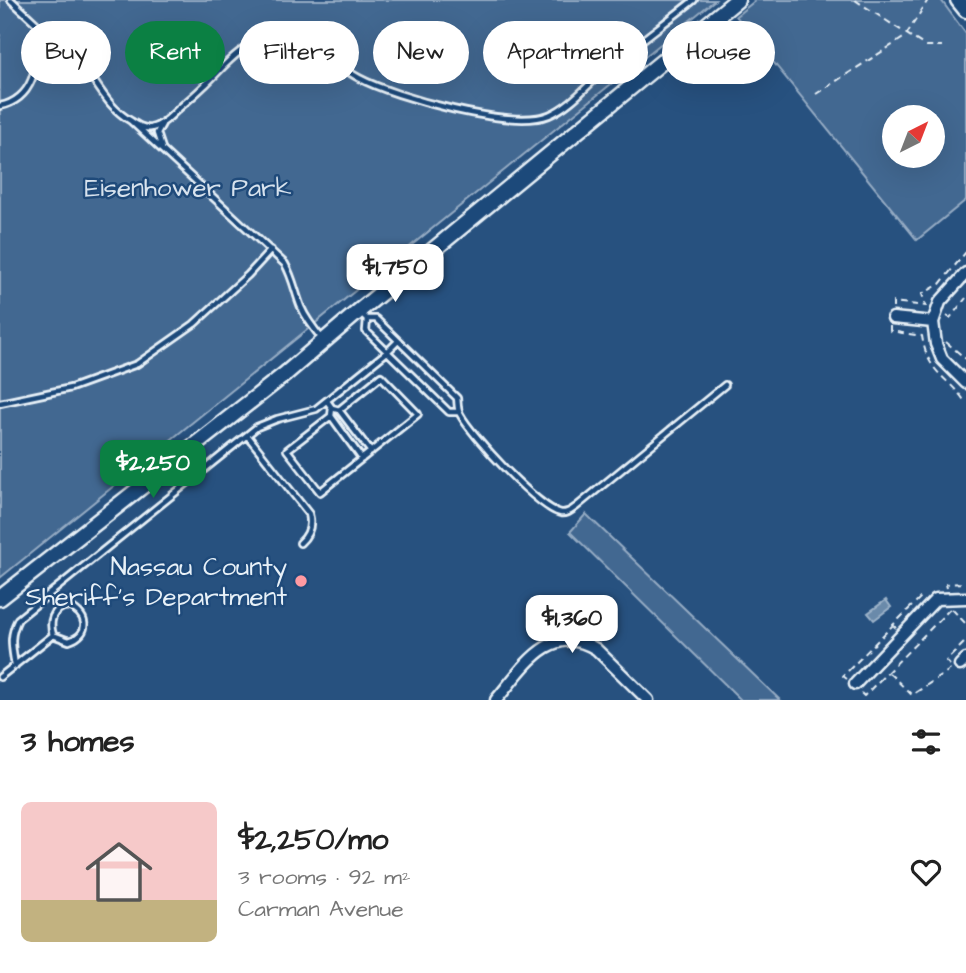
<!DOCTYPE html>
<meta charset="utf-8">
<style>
:root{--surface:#fff;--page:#f6f6f6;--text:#222;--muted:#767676;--accent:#0b8043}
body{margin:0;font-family:"Architects Daughter",sans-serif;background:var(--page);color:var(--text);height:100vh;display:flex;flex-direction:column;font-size:26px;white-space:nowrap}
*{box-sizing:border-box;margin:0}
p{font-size:23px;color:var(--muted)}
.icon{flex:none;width:38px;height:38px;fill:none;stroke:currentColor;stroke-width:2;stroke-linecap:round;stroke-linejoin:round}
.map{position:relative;height:700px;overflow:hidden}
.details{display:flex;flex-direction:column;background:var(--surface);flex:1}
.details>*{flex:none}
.guide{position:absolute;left:21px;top:21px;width:924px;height:63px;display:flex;gap:14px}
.needle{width:46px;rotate:42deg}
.tools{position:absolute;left:882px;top:105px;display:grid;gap:14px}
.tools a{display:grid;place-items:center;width:63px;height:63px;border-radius:50%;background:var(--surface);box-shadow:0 7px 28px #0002;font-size:35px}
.price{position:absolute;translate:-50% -60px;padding:0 16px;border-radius:14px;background:#fff;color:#222;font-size:23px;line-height:46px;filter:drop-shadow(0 2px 4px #0008)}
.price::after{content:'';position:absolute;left:50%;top:42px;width:21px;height:16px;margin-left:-10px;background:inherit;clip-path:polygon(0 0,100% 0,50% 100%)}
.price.on{background:var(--accent);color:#fff}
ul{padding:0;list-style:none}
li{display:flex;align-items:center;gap:21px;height:175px;padding:0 21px}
li span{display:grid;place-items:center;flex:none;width:196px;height:140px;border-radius:10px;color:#555}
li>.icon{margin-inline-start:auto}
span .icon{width:84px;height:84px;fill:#fffc;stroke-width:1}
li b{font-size:30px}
h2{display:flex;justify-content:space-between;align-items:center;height:84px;padding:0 21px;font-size:30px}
.tag{padding:0 24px;border-radius:32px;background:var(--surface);box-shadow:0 7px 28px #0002;font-size:24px;line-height:63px}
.tag.on{background:var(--accent);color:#fff}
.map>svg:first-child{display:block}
</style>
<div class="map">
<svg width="966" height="700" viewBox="0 0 966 700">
<rect width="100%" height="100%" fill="#27517f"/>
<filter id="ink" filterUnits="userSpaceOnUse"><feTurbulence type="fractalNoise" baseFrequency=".0143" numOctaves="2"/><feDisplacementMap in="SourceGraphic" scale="14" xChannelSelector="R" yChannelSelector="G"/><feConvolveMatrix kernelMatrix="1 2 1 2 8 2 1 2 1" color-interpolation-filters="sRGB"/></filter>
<g filter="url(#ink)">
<path fill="#436891" stroke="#96acc4" stroke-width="2" fill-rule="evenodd" d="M0,0H715L0,578Z
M756,0H941L966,34V200L917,240L736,16ZM933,117V156H894V117Z
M586,514L757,678L780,700H741L570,532Z"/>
<path fill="#6b8aaa" stroke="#9db3c9" stroke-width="2" d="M886,600L891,607L874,620L868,613Z"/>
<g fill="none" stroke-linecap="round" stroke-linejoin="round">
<g stroke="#e8f1f8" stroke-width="10">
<path id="lane" d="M11,0C23,11 35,23 48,34C56,41 66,47 74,55C95,76 104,106 131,121L285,264C293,278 295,292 301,307C306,319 314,329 323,340
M38,54L42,47L56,41
M0,106C38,98 37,59 40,27
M131,121C137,125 143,129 151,128C161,126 170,117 177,110C186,102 196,94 205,85C223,68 241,43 268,39C304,34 329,62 359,78C394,97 512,130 549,115C571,106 588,84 606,69C635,45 665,23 694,0
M162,148L157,133L162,124
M362,314L367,319H376L457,398C458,403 457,409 460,414C471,435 539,509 561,513C568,514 571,510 576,507L725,385
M367,319L366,331L449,412H458
M327,401L332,408L339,410L371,452
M0,403L71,388L137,364L194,324L248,275L271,250
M332,408L331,416L362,459
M331,416L287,450L320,492L418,414L381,376L339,410
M247,435L309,514C312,525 309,535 300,543
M67,606C87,612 92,634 69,641L53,635C49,622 52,609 67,606Z
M15,666C12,646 9,637 18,619L257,427L277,419L316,409L387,352L398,341
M0,677L53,635"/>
</g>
<g stroke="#e8f1f8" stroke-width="15">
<path id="street" d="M966,273L940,302L933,322L936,344L942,359L966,383
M893,318L933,322
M960,665L966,659
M855,684L936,599L966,598
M496,700C522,670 550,620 596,649L648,700"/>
</g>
<g stroke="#e8f1f8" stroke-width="19">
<path id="secondary" d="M958,0L966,10
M0,598L284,375L359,311L737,0"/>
</g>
<path stroke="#e8f1f8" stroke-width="2" stroke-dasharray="7 5" stroke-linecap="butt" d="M855,0L925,46H942
M816,94L905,37L928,0
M893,308V302L926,306L922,294L940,284L966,252
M947,316L950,318L966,298
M890,326V331L922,336C928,375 947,375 966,403
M946,342L966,359
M947,588L946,584L966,583
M952,609L966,624
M896,628L893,625L922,596L923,597
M950,665L946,661L966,641
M889,673L912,695L951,669
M847,679L843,676L893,625
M861,693L864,696L950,609"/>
<use href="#lane" stroke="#1f4a7a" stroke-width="4.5"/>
<use href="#street" stroke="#1f4a7a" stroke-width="10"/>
<use href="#secondary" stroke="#1f4a7a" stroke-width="14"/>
</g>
</g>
<circle fill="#ff9aa2" stroke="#1f4a7a" stroke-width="2.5" cx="301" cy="581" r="7"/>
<g text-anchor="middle" stroke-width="5" stroke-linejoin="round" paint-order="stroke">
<g font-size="26" fill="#d8e3ee" stroke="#1f4a7a">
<text x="188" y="196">Eisenhower Park</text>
</g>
<g font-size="26" fill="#e8f1f8" stroke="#1f4a7a" text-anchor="end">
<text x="287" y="575">Nassau County<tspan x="287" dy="30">Sheriff's Department</tspan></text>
</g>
</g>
</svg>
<div class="tools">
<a><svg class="needle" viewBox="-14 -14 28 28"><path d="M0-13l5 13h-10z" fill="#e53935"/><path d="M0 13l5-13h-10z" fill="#767676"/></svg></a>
</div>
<b class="price" style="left:395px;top:304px">$1,750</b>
<b class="price on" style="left:153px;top:500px">$2,250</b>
<b class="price" style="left:572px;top:655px">$1,360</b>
<div class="guide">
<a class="tag">Buy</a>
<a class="tag on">Rent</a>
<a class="tag">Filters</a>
<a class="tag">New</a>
<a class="tag">Apartment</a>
<a class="tag">House</a>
</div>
</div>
<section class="details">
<h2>3 homes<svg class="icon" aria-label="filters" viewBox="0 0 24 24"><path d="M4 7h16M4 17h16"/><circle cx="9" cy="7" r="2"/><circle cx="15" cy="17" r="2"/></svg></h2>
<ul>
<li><span style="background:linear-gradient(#f6c9c9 70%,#c2b280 0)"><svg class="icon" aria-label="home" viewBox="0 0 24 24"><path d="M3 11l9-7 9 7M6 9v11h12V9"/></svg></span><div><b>$2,250/mo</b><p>3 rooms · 92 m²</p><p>Carman Avenue</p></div><svg class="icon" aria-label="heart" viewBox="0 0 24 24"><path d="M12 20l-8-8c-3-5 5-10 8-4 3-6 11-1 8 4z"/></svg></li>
</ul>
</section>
